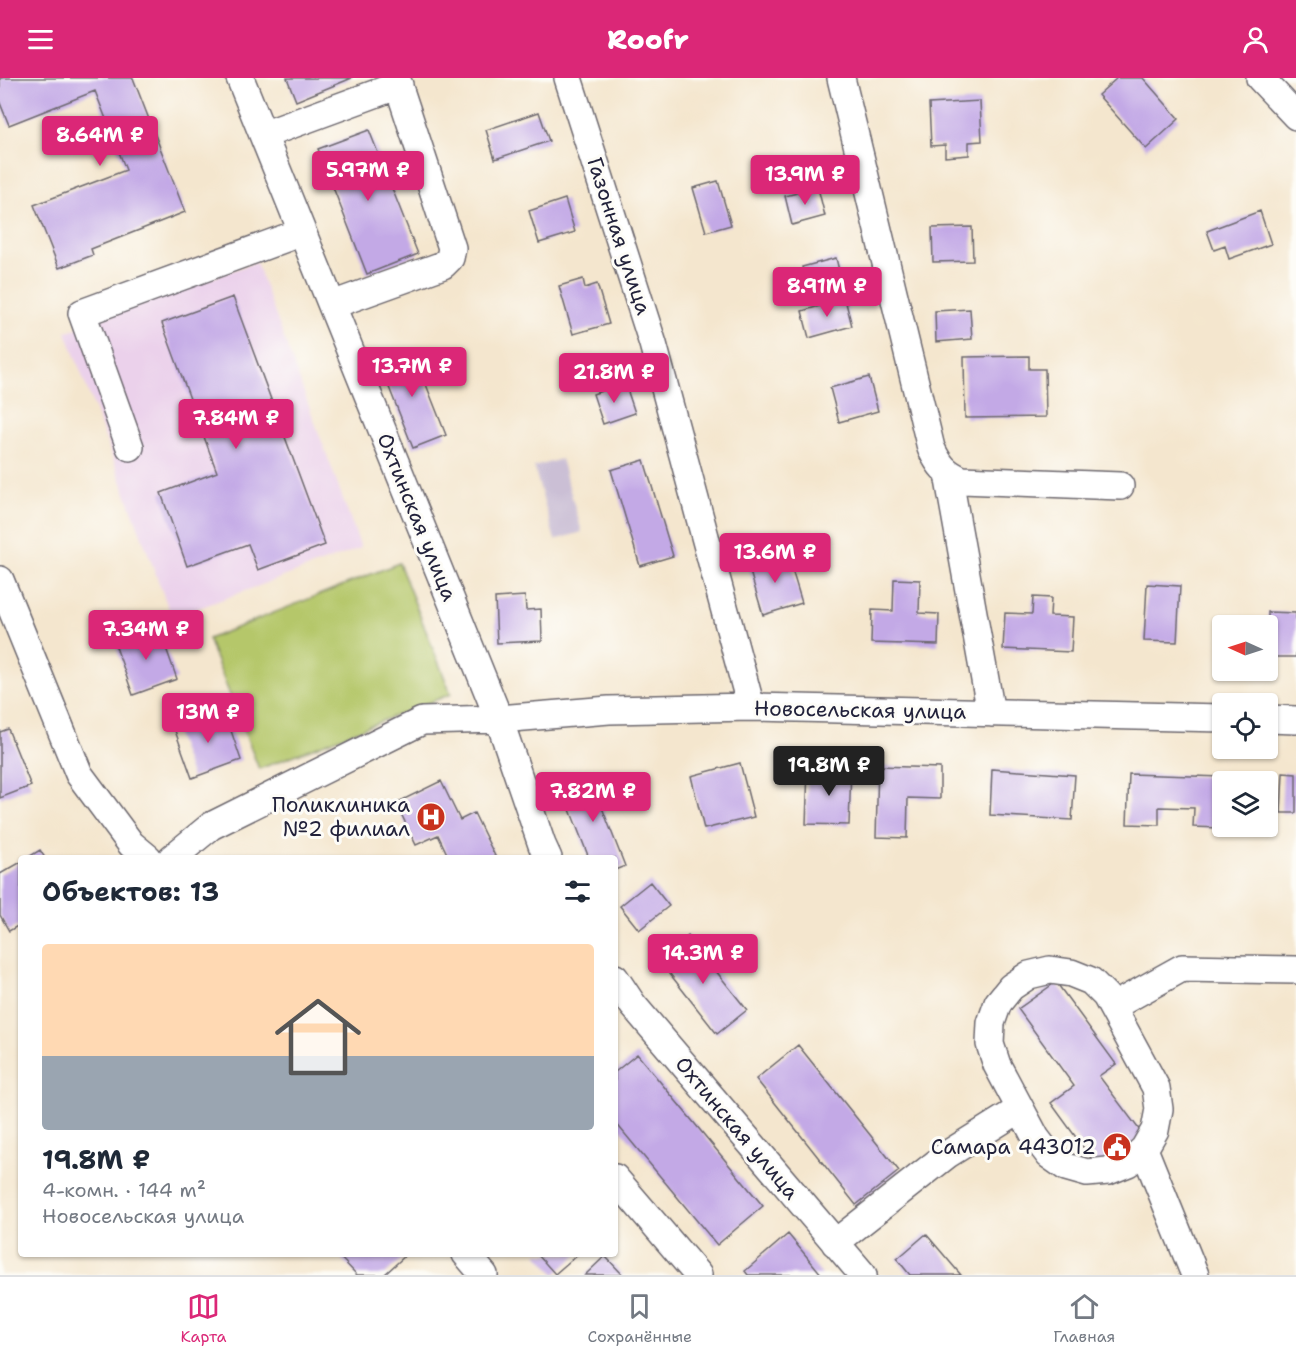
<!DOCTYPE html>
<html lang="ru">
<meta charset="utf-8">
<style>
:root{--surface:#fff;--page:#f2f2f3;--text:#1f2937;--muted:#747a83;--line:#e0e1e3;--accent:#db2777}
body{margin:0;font-family:"Shantell Sans",sans-serif;background:var(--page);color:var(--text);height:100vh;display:flex;flex-direction:column;font-size:22px;white-space:nowrap}
*{box-sizing:border-box;margin:0}
p{font-size:20px;color:var(--muted)}
.icon{flex:none;width:33px;height:33px;fill:none;stroke:currentColor;stroke-width:2;stroke-linecap:round;stroke-linejoin:round}
.map{position:relative;flex:1;overflow:hidden}
.side{position:absolute;left:18px;top:777px;width:600px;height:402px;display:flex;flex-direction:column;background:var(--surface);border-radius:6px;box-shadow:0 2px 4px #0004}
.side>*{flex:none}
.needle{width:39px;rotate:273deg}
.fabs{position:absolute;left:1212px;top:537px;display:grid;gap:12px}
.fabs a{display:grid;place-items:center;width:66px;height:66px;border-radius:6px;background:var(--surface);box-shadow:0 2px 4px #0004;font-size:30px}
.price{position:absolute;translate:-50% -51px;padding:0 14px;border-radius:6px;background:var(--accent);color:#fff;font-size:20px;line-height:39px;filter:drop-shadow(0 2px 3px #0008)}
.price::after{content:'';position:absolute;left:50%;top:36px;width:18px;height:14px;margin-left:-9px;background:inherit;clip-path:polygon(0 0,100% 0,50% 100%)}
.price.on{background:#222;color:#fff}
ul{padding:0;list-style:none}
li{display:grid;align-content:center;gap:12px;height:318px;padding:0 24px}
li span{display:grid;place-items:center;height:186px;border-radius:6px;color:#555}
li>.icon{margin-inline-start:auto}
span .icon{width:108px;height:108px;fill:#fffc;stroke-width:1}
li b{font-size:26px}
h2{display:flex;justify-content:space-between;align-items:center;height:72px;padding:0 24px;font-size:26px}
header{display:flex;justify-content:space-between;align-items:center;height:78px;padding:0 24px;background:var(--accent);color:#fff;font-size:27px;font-weight:800}
.tab-bar{display:flex;justify-content:space-around;align-items:center;height:84px;border-top:2px solid var(--line);background:var(--surface);font-size:16px;color:var(--muted)}
.tab-bar a{display:grid;justify-items:center;gap:3px}
.tab-bar .on{color:var(--accent)}
.map>svg:first-child{display:block}
</style>
<header><svg class="icon" aria-label="menu" viewBox="0 0 24 24"><path d="M4 6h16M4 12h16M4 18h16"/></svg>Roofr<svg class="icon" aria-label="person" viewBox="0 0 24 24"><circle cx="12" cy="8" r="4"/><path d="M4 21q1-7 8-7t8 7"/></svg></header>
<div class="map">
<svg width="1296" height="1197" viewBox="0 0 1296 1197">
<rect width="100%" height="100%" fill="#fdfcf7"/>
<filter id="ink" filterUnits="userSpaceOnUse"><feTurbulence type="fractalNoise" baseFrequency=".0167" numOctaves="2"/><feDisplacementMap in="SourceGraphic" scale="12" xChannelSelector="R" yChannelSelector="G"/><feConvolveMatrix kernelMatrix="1 2 1 2 8 2 1 2 1" color-interpolation-filters="sRGB"/></filter>
<filter id="wash" filterUnits="userSpaceOnUse"><feTurbulence type="fractalNoise" baseFrequency=".008" numOctaves="4" result="noise"/><feDisplacementMap in="SourceGraphic" scale="24" xChannelSelector="R" yChannelSelector="G"/><feGaussianBlur stdDeviation="1.35" result="paint"/><feColorMatrix in="noise" values="0 0 0 0 0 0 0 0 0 0 0 0 0 0 0 0 0 1.4 0 .05"/><feComposite in="paint" operator="in"/></filter>
<g filter="url(#wash)">
<rect width="100%" height="100%" fill="#f4e6ce"/>
<path fill="#ebd1eb" d="M256,184L361,470L172,540L66,254Z"/>
<path fill="#cbbfd5" d="M561,381L582,454L555,462L534,389Z"/>
<path fill="#b5c76a" stroke="#6c7452" stroke-width="1.5" d="M399,485L451,616L259,691L208,561Z"/>
<g id="blocks">
<path fill="#c3a9e6" d="M0,0H133L185,134L91,171L93,177L59,190L34,127L126,92L95,13L9,47L0,25Z
M287,0H352L296,23Z
M1117,0H1143L1179,41L1146,71L1098,17Z
M980,23L982,63L969,64V77L945,79V67L931,68L929,26Z
M539,34L549,63L495,81L486,52Z
M369,52L418,176L367,196L318,71Z
M718,103L731,147L706,154L693,110Z
M818,110L825,138L792,147L785,118Z
M565,121L575,154L539,165L529,133Z
M1260,133L1271,166L1229,181L1225,168L1214,172L1207,153Z
M972,149L973,183L933,184L932,150Z
M836,180L843,209L810,218L802,189Z
M583,201L585,210L597,206L609,246L573,256L559,208Z
M233,219L325,467L258,492L248,466L187,488L161,415L217,394L162,245Z
M845,221L852,248L809,260L802,233Z
M970,231L972,261L936,264L935,233Z
M412,271L446,357L413,370L379,284Z
M1029,278V291H1045L1046,339L965,340L964,279Z
M869,299L878,333L839,344L830,310Z
M625,305L635,335L603,346L593,316Z
M644,382L673,478L640,488L611,392Z
M787,475L802,525L763,537L748,487Z
M894,501L920,502L919,535L939,536L938,567L871,565L872,532L893,533Z
M1147,506L1180,508L1177,564L1144,563Z
M525,518L526,532L541,531L542,563L497,565L495,520Z
M1033,519L1051,520L1050,538L1073,539L1071,574L1003,571L1005,535L1032,536Z
M1268,534L1296,535V579H1268Z
M159,550L177,601L133,617L115,566Z
M224,632L241,682L192,700L174,650Z
M8,651L31,708L0,720V654Z
M740,685L754,739L704,751L691,698Z
M878,688L940,690V721L908,720L907,760L876,759Z
M808,691H851L849,747L806,746Z
M992,691L1075,697L1072,742L990,737Z
M1283,695L1296,696V735H1281Z
M1129,696L1223,699L1221,750L1193,749L1194,730L1159,729V747L1127,746Z
M590,699L625,788L615,792V780H589L567,724L577,720L571,706Z
M441,703L460,742L474,735L496,780H449L438,757L416,767L396,725Z
M40,772L45,780H27Z
M21,784V846L9,853L0,837V796Z
M650,804L669,828L639,852L620,828Z
M688,858L747,932L717,956L659,882Z
M1056,904L1116,986L1099,998L1144,1058L1099,1091L1051,1025L1074,1008L1018,931Z
M798,967L899,1093L856,1127L756,1001Z
M637,976L763,1128L717,1167L615,1044V994Z
M788,1156L822,1197H748L745,1193Z
M926,1156L961,1197H910L897,1181Z
M337,1176H407L384,1197H357Z
M537,1176H578L555,1196Z
M605,1178L623,1197H585Z"/>
</g>
</g>
<g filter="url(#ink)">
<use href="#blocks" fill-opacity="0" stroke="#6c676e" stroke-width="1.5"/>
<g fill="none" stroke-linecap="round" stroke-linejoin="round">
<g stroke="#6c676e" stroke-width="30">
<path id="minor" d="M240,0L499,641L542,767L548,780
M568,0L653,266L751,629
M841,0L931,370C939,387 945,395 962,402L1120,408
M1260,0L1296,38
M263,57L399,7
M332,227L443,187L450,180L452,170L396,0
M130,369L82,235L302,154
M948,396L991,635
M0,502L79,696L131,766L148,780
M1268,641L1296,642
M172,780L211,748L422,643L499,641L609,632L751,629L1222,640
M1050,892L1071,895L1091,903L1106,918L1156,1010L1159,1031L1155,1052L1144,1071L1128,1085L1108,1093L1087,1095L1066,1089L1049,1077L1036,1060L997,987L990,966L991,945L998,925L1011,909L1029,897Z
M615,900L633,927L863,1197
M1112,929L1182,890L1296,892
M1144,1071L1195,1197
M615,1100L698,1197
M835,1165L948,1076L1020,1031
M466,1176L484,1197"/>
</g>
<use href="#minor" stroke="#fff" stroke-width="27"/>
</g>
</g>
<defs>
<g id="hospital-disc" transform="scale(1.5)"><circle r="9.5" fill="#c8321e" stroke="#fdfcf7"/><path d="M-5-5h3v3.5h4V-5h3V5h-3V1.5h-4V5h-3Z" fill="#fff"/></g>
<g id="civic-disc" transform="scale(1.5)"><circle r="9.5" fill="#c8321e" stroke="#fdfcf7"/><path d="M-.6-6.5H3V-4.5H.6V-3L4-1V1h2V6H-6V1h2V-1L-.6-3ZM-1.2 2.5V6h2.4V2.5Z" fill="#fff"/></g>
</defs>
<g fill-rule="evenodd">
<use href="#hospital-disc" x="431" y="739"/>
<use href="#civic-disc" x="1117" y="1069"/>
</g>
<g text-anchor="middle" stroke-width="6" stroke-linejoin="round" paint-order="stroke">
<g font-size="21" fill="#22223b" stroke="#fdfcf7">
<text transform="translate(619 158) rotate(72)" y="7">Газонная улица</text>
<text transform="translate(417 439) rotate(68)" y="7">Охтинская улица</text>
<text transform="translate(860 632) rotate(1)" y="7">Новосельская улица</text>
<text transform="translate(737 1050) rotate(50)" y="7">Охтинская улица</text>
</g>
<g font-size="21" fill="#22223b" stroke="#fdfcf7" text-anchor="end">
<text x="410" y="734">Поликлиника<tspan x="410" dy="24">№2 филиал</tspan></text>
<text x="1096" y="1076">Самара 443012</text>
</g>
</g>
</svg>
<div class="fabs">
<a><svg class="needle" viewBox="-14 -14 28 28"><path d="M0-13l5 13h-10z" fill="#e53935"/><path d="M0 13l5-13h-10z" fill="#747a83"/></svg></a>
<a><svg class="icon" aria-label="locate" viewBox="0 0 24 24"><circle cx="12" cy="12" r="6"/><path d="M12 2v4M12 18v4M2 12h4M18 12h4"/></svg></a>
<a><svg class="icon" aria-label="layers" viewBox="0 0 24 24"><path d="M12 4l9 5-9 5-9-5zM3 14l9 5 9-5"/></svg></a>
</div>
<b class="price" style="left:100px;top:89px">8.64M ₽</b>
<b class="price" style="left:368px;top:124px">5.97M ₽</b>
<b class="price" style="left:805px;top:128px">13.9M ₽</b>
<b class="price" style="left:827px;top:240px">8.91M ₽</b>
<b class="price" style="left:412px;top:320px">13.7M ₽</b>
<b class="price" style="left:614px;top:326px">21.8M ₽</b>
<b class="price" style="left:236px;top:372px">7.84M ₽</b>
<b class="price" style="left:775px;top:506px">13.6M ₽</b>
<b class="price" style="left:146px;top:583px">7.34M ₽</b>
<b class="price" style="left:208px;top:666px">13M ₽</b>
<b class="price on" style="left:829px;top:719px">19.8M ₽</b>
<b class="price" style="left:593px;top:745px">7.82M ₽</b>
<b class="price" style="left:703px;top:907px">14.3M ₽</b>
<section class="side">
<h2>Объектов: 13<svg class="icon" aria-label="filters" viewBox="0 0 24 24"><path d="M4 7h16M4 17h16"/><circle cx="9" cy="7" r="2"/><circle cx="15" cy="17" r="2"/></svg></h2>
<ul>
<li><span style="background:linear-gradient(#ffd9b3 60%,#9aa5b1 0)"><svg class="icon" aria-label="home" viewBox="0 0 24 24"><path d="M3 11l9-7 9 7M6 9v11h12V9"/></svg></span><div><b>19.8M ₽</b><p>4-комн. · 144 m²</p><p>Новосельская улица</p></div></li>
</ul>
</section>
</div>
<nav class="tab-bar">
<a class="on"><svg class="icon" aria-label="map" viewBox="0 0 24 24"><path d="M3 6l6-2 6 2 6-2v14l-6 2-6-2-6 2zM9 4v14M15 6v14"/></svg>Карта</a>
<a><svg class="icon" aria-label="saved" viewBox="0 0 24 24"><path d="M7 4h10v16l-5-4-5 4z"/></svg>Сохранённые</a>
<a><svg class="icon" aria-label="home" viewBox="0 0 24 24"><path d="M3 11l9-7 9 7M6 9v11h12V9"/></svg>Главная</a>
</nav>
